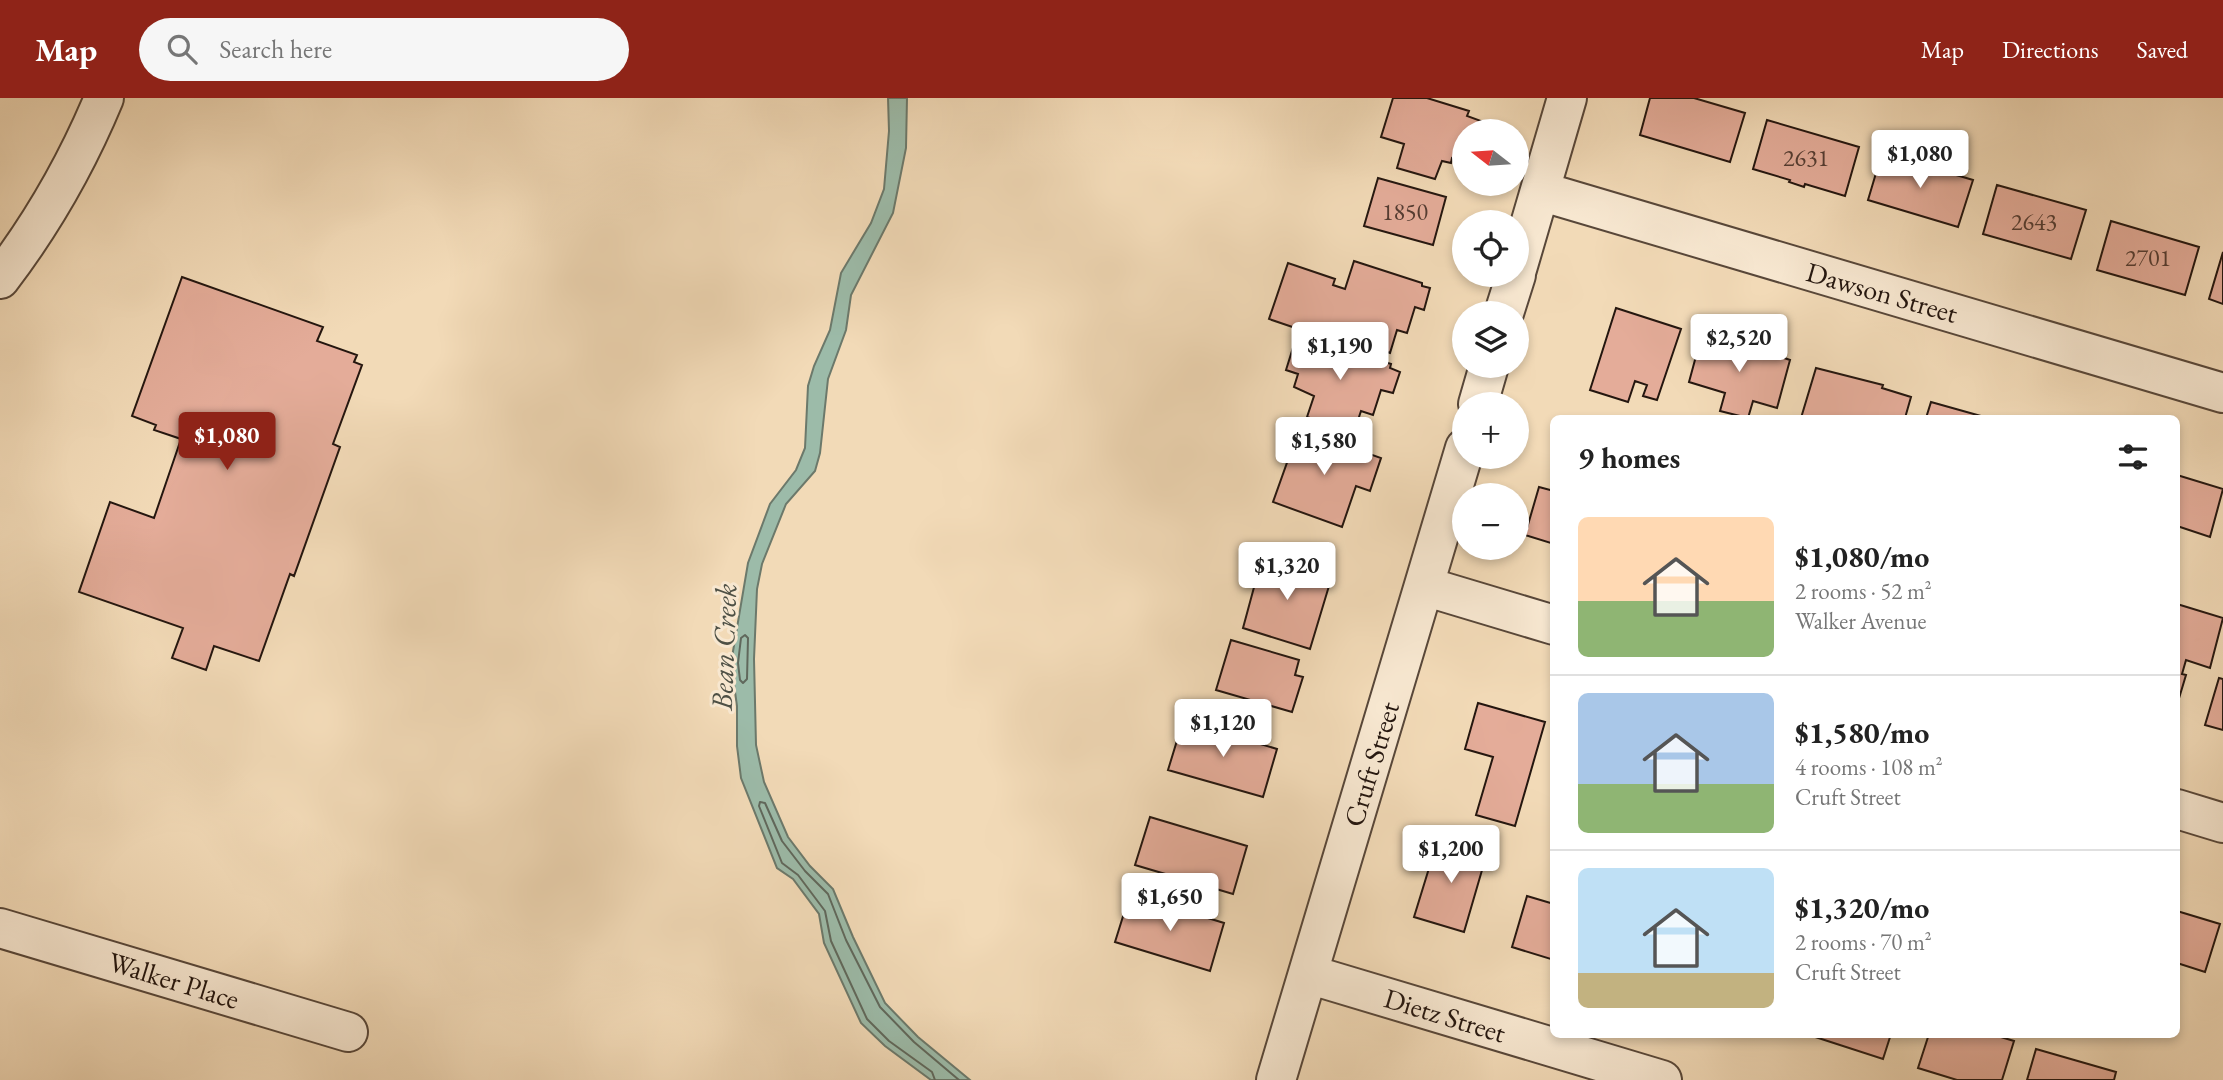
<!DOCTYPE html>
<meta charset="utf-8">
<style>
:root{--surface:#fff;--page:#f6f6f6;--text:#222;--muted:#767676;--line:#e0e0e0;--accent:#8f2418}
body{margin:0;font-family:"EB Garamond",serif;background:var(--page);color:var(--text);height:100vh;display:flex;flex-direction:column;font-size:26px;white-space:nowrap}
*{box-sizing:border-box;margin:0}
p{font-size:23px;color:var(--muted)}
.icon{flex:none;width:38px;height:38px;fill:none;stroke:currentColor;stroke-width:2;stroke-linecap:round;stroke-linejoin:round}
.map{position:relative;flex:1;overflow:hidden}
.panel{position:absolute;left:1550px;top:317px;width:630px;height:623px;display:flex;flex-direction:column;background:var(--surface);border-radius:10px;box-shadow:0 4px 10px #0003}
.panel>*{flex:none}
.needle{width:46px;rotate:287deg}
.fabs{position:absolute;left:1452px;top:21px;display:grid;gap:14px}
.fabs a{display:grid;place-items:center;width:77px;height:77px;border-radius:50%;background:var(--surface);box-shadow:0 4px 10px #0003;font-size:35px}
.price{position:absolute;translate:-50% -60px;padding:0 16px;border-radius:7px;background:#fff;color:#222;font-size:23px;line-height:46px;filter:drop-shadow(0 2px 4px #0008)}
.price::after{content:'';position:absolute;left:50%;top:42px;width:21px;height:16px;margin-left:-10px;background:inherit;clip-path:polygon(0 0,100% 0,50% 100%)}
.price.current{background:var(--accent);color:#fff}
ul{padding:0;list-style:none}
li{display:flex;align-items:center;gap:21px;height:175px;padding:0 28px}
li+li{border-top:2px solid var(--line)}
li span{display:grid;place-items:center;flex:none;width:196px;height:140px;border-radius:10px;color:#555}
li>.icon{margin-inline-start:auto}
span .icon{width:84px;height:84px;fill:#fffc;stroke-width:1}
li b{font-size:30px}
h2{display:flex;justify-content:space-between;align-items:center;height:84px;padding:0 28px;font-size:30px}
header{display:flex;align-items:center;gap:42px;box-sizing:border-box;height:98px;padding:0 35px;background:var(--accent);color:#fff}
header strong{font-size:33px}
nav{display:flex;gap:38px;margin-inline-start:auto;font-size:24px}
.search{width:490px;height:63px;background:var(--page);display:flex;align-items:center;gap:18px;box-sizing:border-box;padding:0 24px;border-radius:38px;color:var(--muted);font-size:26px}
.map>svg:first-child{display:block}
</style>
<header>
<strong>Map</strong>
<div class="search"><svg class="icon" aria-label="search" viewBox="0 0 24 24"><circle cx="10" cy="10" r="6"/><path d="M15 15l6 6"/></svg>Search here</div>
<nav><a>Map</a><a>Directions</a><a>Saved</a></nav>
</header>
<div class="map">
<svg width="2223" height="982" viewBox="0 0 2223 982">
<rect width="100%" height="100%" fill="#f2dab7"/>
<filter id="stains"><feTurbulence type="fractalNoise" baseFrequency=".00286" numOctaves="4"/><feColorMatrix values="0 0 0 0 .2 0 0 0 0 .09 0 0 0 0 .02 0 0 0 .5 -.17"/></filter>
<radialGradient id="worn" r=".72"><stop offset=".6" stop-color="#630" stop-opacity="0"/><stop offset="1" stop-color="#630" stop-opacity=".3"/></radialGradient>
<path fill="#9cbba9" stroke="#6c796b" stroke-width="2" d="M888,0H907L906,50L893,115L851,197L846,232L828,281L820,355L815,373L786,406L762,466L757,491L754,561L756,647L764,684L788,739L810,768L833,791L853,839L885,905L918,939L970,982H931L885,948L861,925L824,845L819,816L793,781L777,770L741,680L737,648V608L731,565L748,465L770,406L796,372L805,350L808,288L814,268L830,232L841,175L871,125L884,91L889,33Z"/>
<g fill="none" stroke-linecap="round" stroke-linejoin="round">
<path stroke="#60685c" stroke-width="2" d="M745,537L748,540L747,581L743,585L740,582L738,565L741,540Z
M935,982L932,974L889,943L867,921L831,843L825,813L798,777L782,765L759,708L760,704L765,705L782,743L805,773L828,796L846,842L880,909L914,944L959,982"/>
</g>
<path fill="#e4ac99" stroke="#24160f" stroke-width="2" d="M1393,0H1427L1469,13L1467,18L1481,23L1477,33H1465V63L1452,60L1451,65L1442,63L1435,81L1397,70L1404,46L1381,39Z
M1650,0H1694L1745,15L1730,64L1640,37Z
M1767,22L1859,49L1845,98L1805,86L1804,89L1789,84L1790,82L1753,71Z
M1882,55L1973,82L1958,129L1868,102Z
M1378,80L1446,99L1433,147L1364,128Z
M1997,87L2086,112L2071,161L1983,136Z
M2111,123L2199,149L2185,197L2097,172Z
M2223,154V206L2209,201Z
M1354,163L1422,185V188L1430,190L1424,212L1415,209L1407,235L1397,232L1390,255L1318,232L1316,237L1269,221L1288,165L1335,181L1333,187L1345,191Z
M182,179L323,229L317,243L357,257L354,264L362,267L333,346L340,349L294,478L290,476L259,563L214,548L206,572L172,560L183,530L79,494L110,404L154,420L181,341L154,332L156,327L132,318Z
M1616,210L1681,231L1657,302L1643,298L1647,287L1635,283L1628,304L1590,292Z
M1702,236L1740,247L1741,245L1790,262L1777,310L1753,303L1748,320L1720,313L1725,295L1689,284Z
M1296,240L1320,247L1321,244L1391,266L1390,270L1400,274L1393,295L1381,292L1373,317L1361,313L1354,334L1307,319L1314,298L1294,289L1298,276L1286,272Z
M1816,270L1883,287L1882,290L1911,299L1905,320H1801Z
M1931,304L1988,320H1926Z
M1299,331L1381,360L1370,393L1356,388L1342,429L1273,404Z
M2177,377L2223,391L2210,439L2177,428Z
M1539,389L1554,393V446L1525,437Z
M1263,456L1332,478L1310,551L1243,530Z
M2177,506L2223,520L2210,570L2186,562L2182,576L2186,577L2177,607Z
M1231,542L1299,562L1295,577L1303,579L1292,614L1216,592Z
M2219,580L2223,581V632L2205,627Z
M1478,605L1545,624L1515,728L1476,717L1493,659L1465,651Z
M1183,623L1277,651L1263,699L1168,672Z
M1150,719L1247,748L1233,796L1135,767Z
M1438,741L1487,755L1464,834L1414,819Z
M1130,796L1224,825L1210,873L1115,844Z
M1527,798L1554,806V862L1512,849Z
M2177,813L2220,826L2205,874L2177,865Z
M1806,936H1891L1883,961Z
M1929,936H1991L2014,943L2002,982H1957L1918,970Z
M2036,951L2116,974L2114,982H2027Z"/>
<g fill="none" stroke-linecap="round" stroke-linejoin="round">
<g stroke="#584739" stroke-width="42">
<path id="street" d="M1540,93L2223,295
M1517,171L1567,0
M0,181C42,126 77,65 104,0
M1504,215L1516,177
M1478,306L1489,268
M1424,488L1554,527
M2177,711L2223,725
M0,830L348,934
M1308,876L1662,982
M1276,982L1465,350"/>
</g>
<use href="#street" stroke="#f7e7d0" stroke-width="38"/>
</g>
<g text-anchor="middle" stroke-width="6" stroke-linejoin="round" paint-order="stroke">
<g font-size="24" fill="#543c32">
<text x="1806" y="68">2631</text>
<text x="1405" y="122">1850</text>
<text x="2034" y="132">2643</text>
<text x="2148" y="168">2701</text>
</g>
<g font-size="28" fill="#24160f" stroke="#f7e7d0">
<text transform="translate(1882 194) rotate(16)" y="10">Dawson Street</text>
<text transform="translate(1371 666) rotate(-73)" y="10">Cruft Street</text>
<text transform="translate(174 882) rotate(17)" y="10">Walker Place</text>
<text transform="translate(1445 917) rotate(17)" y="10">Dietz Street</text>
</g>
<g font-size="30" font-style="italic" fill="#4e5045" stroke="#f7e7d0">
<text transform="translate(724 549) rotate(-88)" y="10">Bean Creek</text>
</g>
</g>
<rect width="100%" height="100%" filter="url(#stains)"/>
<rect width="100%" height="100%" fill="url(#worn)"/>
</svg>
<div class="fabs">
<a><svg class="needle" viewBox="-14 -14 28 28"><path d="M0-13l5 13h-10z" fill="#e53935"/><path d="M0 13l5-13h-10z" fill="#767676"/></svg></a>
<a><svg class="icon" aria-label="locate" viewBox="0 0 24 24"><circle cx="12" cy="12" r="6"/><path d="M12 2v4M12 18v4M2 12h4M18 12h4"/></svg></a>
<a><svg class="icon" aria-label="layers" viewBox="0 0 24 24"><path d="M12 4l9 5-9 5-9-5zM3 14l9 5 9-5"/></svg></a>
<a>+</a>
<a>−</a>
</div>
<b class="price" style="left:1920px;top:92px">$1,080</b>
<b class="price" style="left:1739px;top:276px">$2,520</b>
<b class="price" style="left:1340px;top:284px">$1,190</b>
<b class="price current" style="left:227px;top:374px">$1,080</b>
<b class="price" style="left:1324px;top:379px">$1,580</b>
<b class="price" style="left:1287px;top:504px">$1,320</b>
<b class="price" style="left:1223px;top:661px">$1,120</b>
<b class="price" style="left:1451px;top:787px">$1,200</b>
<b class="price" style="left:1170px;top:835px">$1,650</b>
<section class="panel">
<h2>9 homes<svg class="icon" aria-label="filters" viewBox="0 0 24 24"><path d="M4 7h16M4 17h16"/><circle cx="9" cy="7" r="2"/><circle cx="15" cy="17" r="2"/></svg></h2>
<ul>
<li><span style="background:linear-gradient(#ffd9b3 60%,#8fb573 0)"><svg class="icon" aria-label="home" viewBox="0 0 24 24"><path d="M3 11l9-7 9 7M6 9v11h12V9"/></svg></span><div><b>$1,080/mo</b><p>2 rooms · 52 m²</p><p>Walker Avenue</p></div></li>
<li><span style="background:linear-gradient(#a9c7e8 65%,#8fb573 0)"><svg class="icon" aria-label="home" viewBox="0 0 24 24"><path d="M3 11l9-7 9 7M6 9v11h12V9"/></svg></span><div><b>$1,580/mo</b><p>4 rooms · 108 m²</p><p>Cruft Street</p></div></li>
<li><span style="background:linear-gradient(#bfe0f5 75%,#c2b280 0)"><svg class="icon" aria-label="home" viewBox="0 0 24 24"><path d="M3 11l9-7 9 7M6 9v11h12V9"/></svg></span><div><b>$1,320/mo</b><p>2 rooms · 70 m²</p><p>Cruft Street</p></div></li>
</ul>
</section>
</div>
